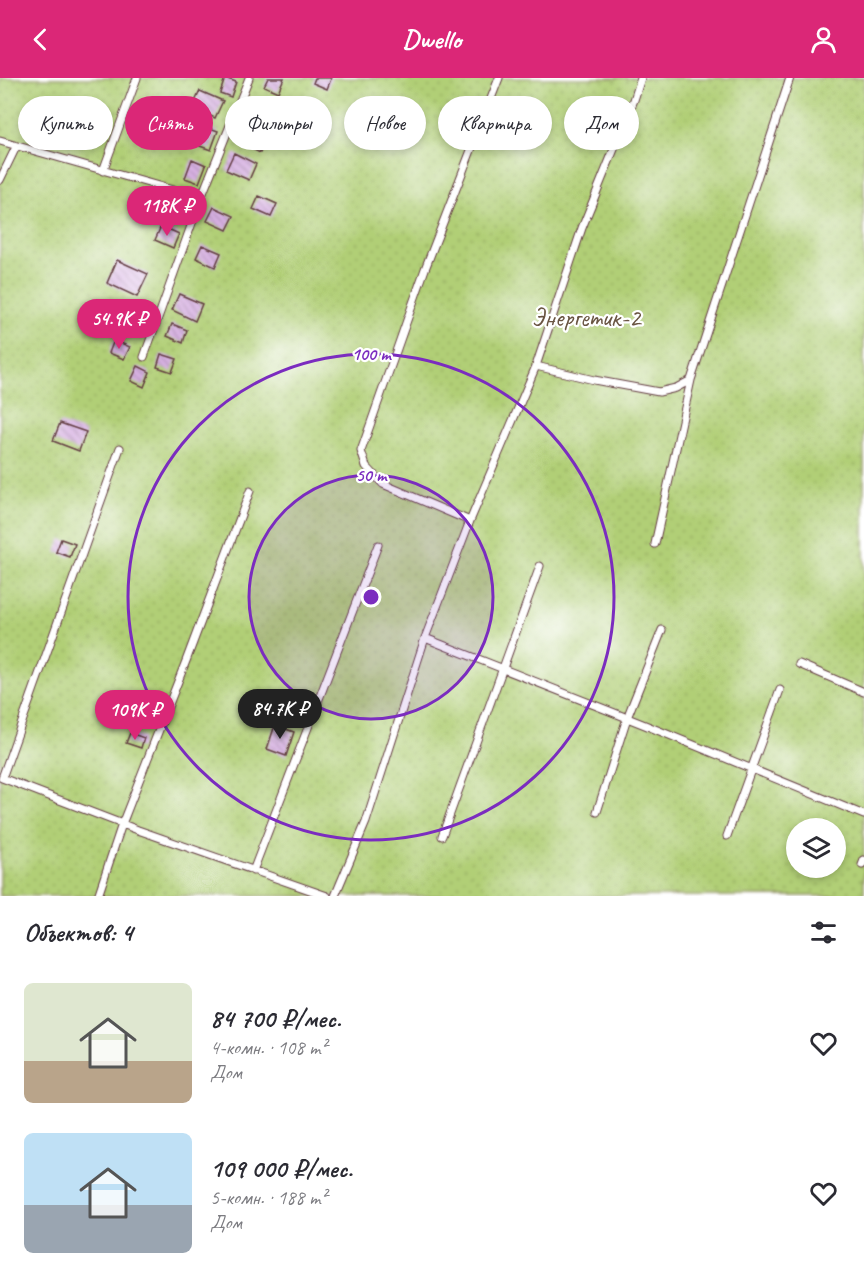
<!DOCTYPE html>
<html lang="ru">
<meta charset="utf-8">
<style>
:root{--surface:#fff;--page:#f7f7f7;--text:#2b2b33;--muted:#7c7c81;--accent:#db2777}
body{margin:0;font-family:Caveat,sans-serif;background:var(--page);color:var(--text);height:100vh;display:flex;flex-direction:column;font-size:22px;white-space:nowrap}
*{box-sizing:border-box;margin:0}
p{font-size:20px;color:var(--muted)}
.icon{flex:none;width:33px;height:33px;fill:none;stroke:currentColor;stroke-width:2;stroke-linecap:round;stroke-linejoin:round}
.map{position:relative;height:818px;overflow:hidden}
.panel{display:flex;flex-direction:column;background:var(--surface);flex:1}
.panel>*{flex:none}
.guide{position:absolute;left:18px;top:18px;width:828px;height:54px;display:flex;gap:12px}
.buttons{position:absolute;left:786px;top:740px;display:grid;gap:12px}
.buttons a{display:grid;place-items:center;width:60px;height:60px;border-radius:50%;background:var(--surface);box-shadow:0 3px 9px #0003;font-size:30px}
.price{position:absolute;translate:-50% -51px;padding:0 14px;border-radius:21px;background:var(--accent);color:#fff;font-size:20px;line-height:39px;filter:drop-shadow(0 2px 3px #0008)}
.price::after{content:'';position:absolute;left:50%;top:36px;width:18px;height:14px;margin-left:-9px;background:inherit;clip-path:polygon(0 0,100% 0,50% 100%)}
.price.selected{background:#222;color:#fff}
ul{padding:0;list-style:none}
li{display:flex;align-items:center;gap:18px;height:150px;padding:0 24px}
li span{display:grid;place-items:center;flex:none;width:168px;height:120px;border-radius:9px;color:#555}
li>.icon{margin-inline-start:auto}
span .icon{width:72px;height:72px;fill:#fffc;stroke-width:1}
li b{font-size:26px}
h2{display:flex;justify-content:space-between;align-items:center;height:72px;padding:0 24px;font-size:26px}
.pill{padding:0 21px;border-radius:27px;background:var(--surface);box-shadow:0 3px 9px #0003;font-size:21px;line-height:54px}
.pill.selected{background:var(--accent);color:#fff}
header{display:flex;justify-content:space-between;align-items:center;height:78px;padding:0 24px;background:var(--accent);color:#fff;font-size:27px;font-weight:700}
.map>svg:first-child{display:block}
</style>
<header><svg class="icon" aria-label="back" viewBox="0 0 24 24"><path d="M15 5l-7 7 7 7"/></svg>Dwello<svg class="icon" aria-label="person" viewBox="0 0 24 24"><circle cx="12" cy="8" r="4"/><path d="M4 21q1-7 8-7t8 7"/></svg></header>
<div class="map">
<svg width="864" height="818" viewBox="0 0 864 818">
<defs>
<pattern id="grass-dots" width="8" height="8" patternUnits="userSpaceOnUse" patternTransform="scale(1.5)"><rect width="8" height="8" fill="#b1cf76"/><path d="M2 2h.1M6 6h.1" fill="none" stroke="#9ab166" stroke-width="1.8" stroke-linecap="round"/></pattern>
<pattern id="building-back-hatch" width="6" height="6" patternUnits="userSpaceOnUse" patternTransform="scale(1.5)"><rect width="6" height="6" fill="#d7b1e2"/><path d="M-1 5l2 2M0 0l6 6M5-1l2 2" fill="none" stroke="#b08fb7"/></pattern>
</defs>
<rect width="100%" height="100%" fill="#fff"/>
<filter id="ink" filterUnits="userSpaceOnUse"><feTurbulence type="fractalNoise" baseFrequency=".0167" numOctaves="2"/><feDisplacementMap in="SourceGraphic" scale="12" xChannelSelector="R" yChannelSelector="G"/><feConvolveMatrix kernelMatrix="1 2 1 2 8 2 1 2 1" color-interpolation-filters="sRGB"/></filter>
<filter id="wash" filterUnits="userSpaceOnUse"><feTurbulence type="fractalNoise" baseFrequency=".008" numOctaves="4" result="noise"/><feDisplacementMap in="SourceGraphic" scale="24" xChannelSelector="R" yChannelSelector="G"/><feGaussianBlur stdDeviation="1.35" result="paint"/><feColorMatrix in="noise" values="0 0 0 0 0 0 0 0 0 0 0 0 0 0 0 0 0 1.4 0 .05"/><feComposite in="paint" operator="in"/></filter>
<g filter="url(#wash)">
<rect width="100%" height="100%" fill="#f2dfc2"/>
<path fill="url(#grass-dots)" stroke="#7e7750" stroke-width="1.5" fill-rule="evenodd" d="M0,0H864V818H0ZM796,750H836V789H796Z"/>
<g id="blocks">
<path fill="url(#building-back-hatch)" d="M225,0L236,4L231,19L220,15Z
M268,0H284L278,14L264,8Z
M315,0H330L331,1L327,11L313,5Z
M200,13L223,23L215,40L192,30Z
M270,22L293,33L285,49L263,39Z
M204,48L218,53L211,72L197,67Z
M245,48L268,58L260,75L238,64Z
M234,75L256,86L249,102L226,92Z
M192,81L206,87L199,105L185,100Z
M259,118L277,126L271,139L253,131Z
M173,121L189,128L183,140L167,133Z
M214,129L234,138L227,152L207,143Z
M161,148L179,156L173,170L155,162Z
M202,167L221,175L215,189L196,180Z
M117,182L148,196L137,219L107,205Z
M179,216L202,226L195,243L172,232Z
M100,229L122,239L115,256L92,245Z
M172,246L187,252L183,265L167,258Z
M114,262L130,269L124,281L109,275Z
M161,276L177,281L172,294L157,289Z
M138,288L150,294L144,309L131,303Z
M60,345L86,354L79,373L53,363Z
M61,461L75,466L70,479L56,474Z
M275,647L294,654L286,678L267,671Z
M130,655L144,660L141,670L126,665Z"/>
</g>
</g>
<g filter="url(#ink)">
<use href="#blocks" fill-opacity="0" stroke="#633c42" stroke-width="1.5"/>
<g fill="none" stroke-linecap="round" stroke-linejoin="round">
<g stroke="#633c42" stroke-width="9">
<path id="service" d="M0,63L201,120
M103,93L137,0
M0,102L16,69
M144,279L201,120L249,0
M536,288L594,302L659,314L676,310L691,302L790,0
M120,370L2,700L138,752L327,818
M470,443L383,406L366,388L361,373L425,191L499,0
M655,466L691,302
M425,560L645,647L864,737
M799,586L864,614
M597,734L627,640L662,552
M442,758L540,488
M727,758L780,612
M862,787L864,782
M253,793L378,467
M98,818L122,746L186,583L250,413
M335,818L366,744L425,560L470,443L536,288L582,150L634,22L641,0"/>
</g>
<use href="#service" stroke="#fff" stroke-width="7"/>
</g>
</g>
<circle cx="371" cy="519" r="122" fill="#7b2cbf" fill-opacity=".12"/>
<g fill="none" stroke="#7b2cbf" stroke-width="3">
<circle cx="371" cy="519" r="122"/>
<circle cx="371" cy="519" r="243"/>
</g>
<g text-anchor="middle" stroke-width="4.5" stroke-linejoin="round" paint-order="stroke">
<g font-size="26" fill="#695442" stroke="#fff">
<text x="586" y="248">Энергетик-2</text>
</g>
</g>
<circle cx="371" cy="519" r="9" fill="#7b2cbf" stroke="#fff" stroke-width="3"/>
<g font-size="18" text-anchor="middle" font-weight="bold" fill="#7b2cbf" stroke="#fff" stroke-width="4.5" stroke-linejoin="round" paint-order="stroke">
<text x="371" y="282">100 m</text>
<text x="371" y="403">50 m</text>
</g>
</svg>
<div class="buttons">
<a><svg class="icon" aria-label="layers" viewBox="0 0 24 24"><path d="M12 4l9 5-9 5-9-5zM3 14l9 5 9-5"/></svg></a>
</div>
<b class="price" style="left:167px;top:159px">118K ₽</b>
<b class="price" style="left:119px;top:272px">54.9K ₽</b>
<b class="price selected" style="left:280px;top:662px">84.7K ₽</b>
<b class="price" style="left:135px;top:663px">109K ₽</b>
<div class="guide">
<a class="pill">Купить</a>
<a class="pill selected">Снять</a>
<a class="pill">Фильтры</a>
<a class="pill">Новое</a>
<a class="pill">Квартира</a>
<a class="pill">Дом</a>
</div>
</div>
<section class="panel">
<h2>Объектов: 4<svg class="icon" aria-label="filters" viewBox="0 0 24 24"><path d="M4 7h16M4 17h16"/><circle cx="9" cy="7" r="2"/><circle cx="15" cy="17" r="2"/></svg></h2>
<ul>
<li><span style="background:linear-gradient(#dfe7d0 65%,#b9a48a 0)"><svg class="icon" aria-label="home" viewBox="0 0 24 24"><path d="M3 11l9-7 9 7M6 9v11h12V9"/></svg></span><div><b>84 700 ₽/мес.</b><p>4-комн. · 108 m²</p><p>Дом</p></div><svg class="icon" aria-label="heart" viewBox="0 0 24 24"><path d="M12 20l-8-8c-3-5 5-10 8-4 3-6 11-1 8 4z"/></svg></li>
<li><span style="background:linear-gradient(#bfe0f5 60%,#9aa5b1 0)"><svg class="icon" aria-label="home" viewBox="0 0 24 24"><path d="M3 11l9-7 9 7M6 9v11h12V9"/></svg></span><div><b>109 000 ₽/мес.</b><p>5-комн. · 188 m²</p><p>Дом</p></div><svg class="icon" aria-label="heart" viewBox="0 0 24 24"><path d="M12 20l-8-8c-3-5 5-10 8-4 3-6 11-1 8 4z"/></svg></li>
</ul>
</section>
